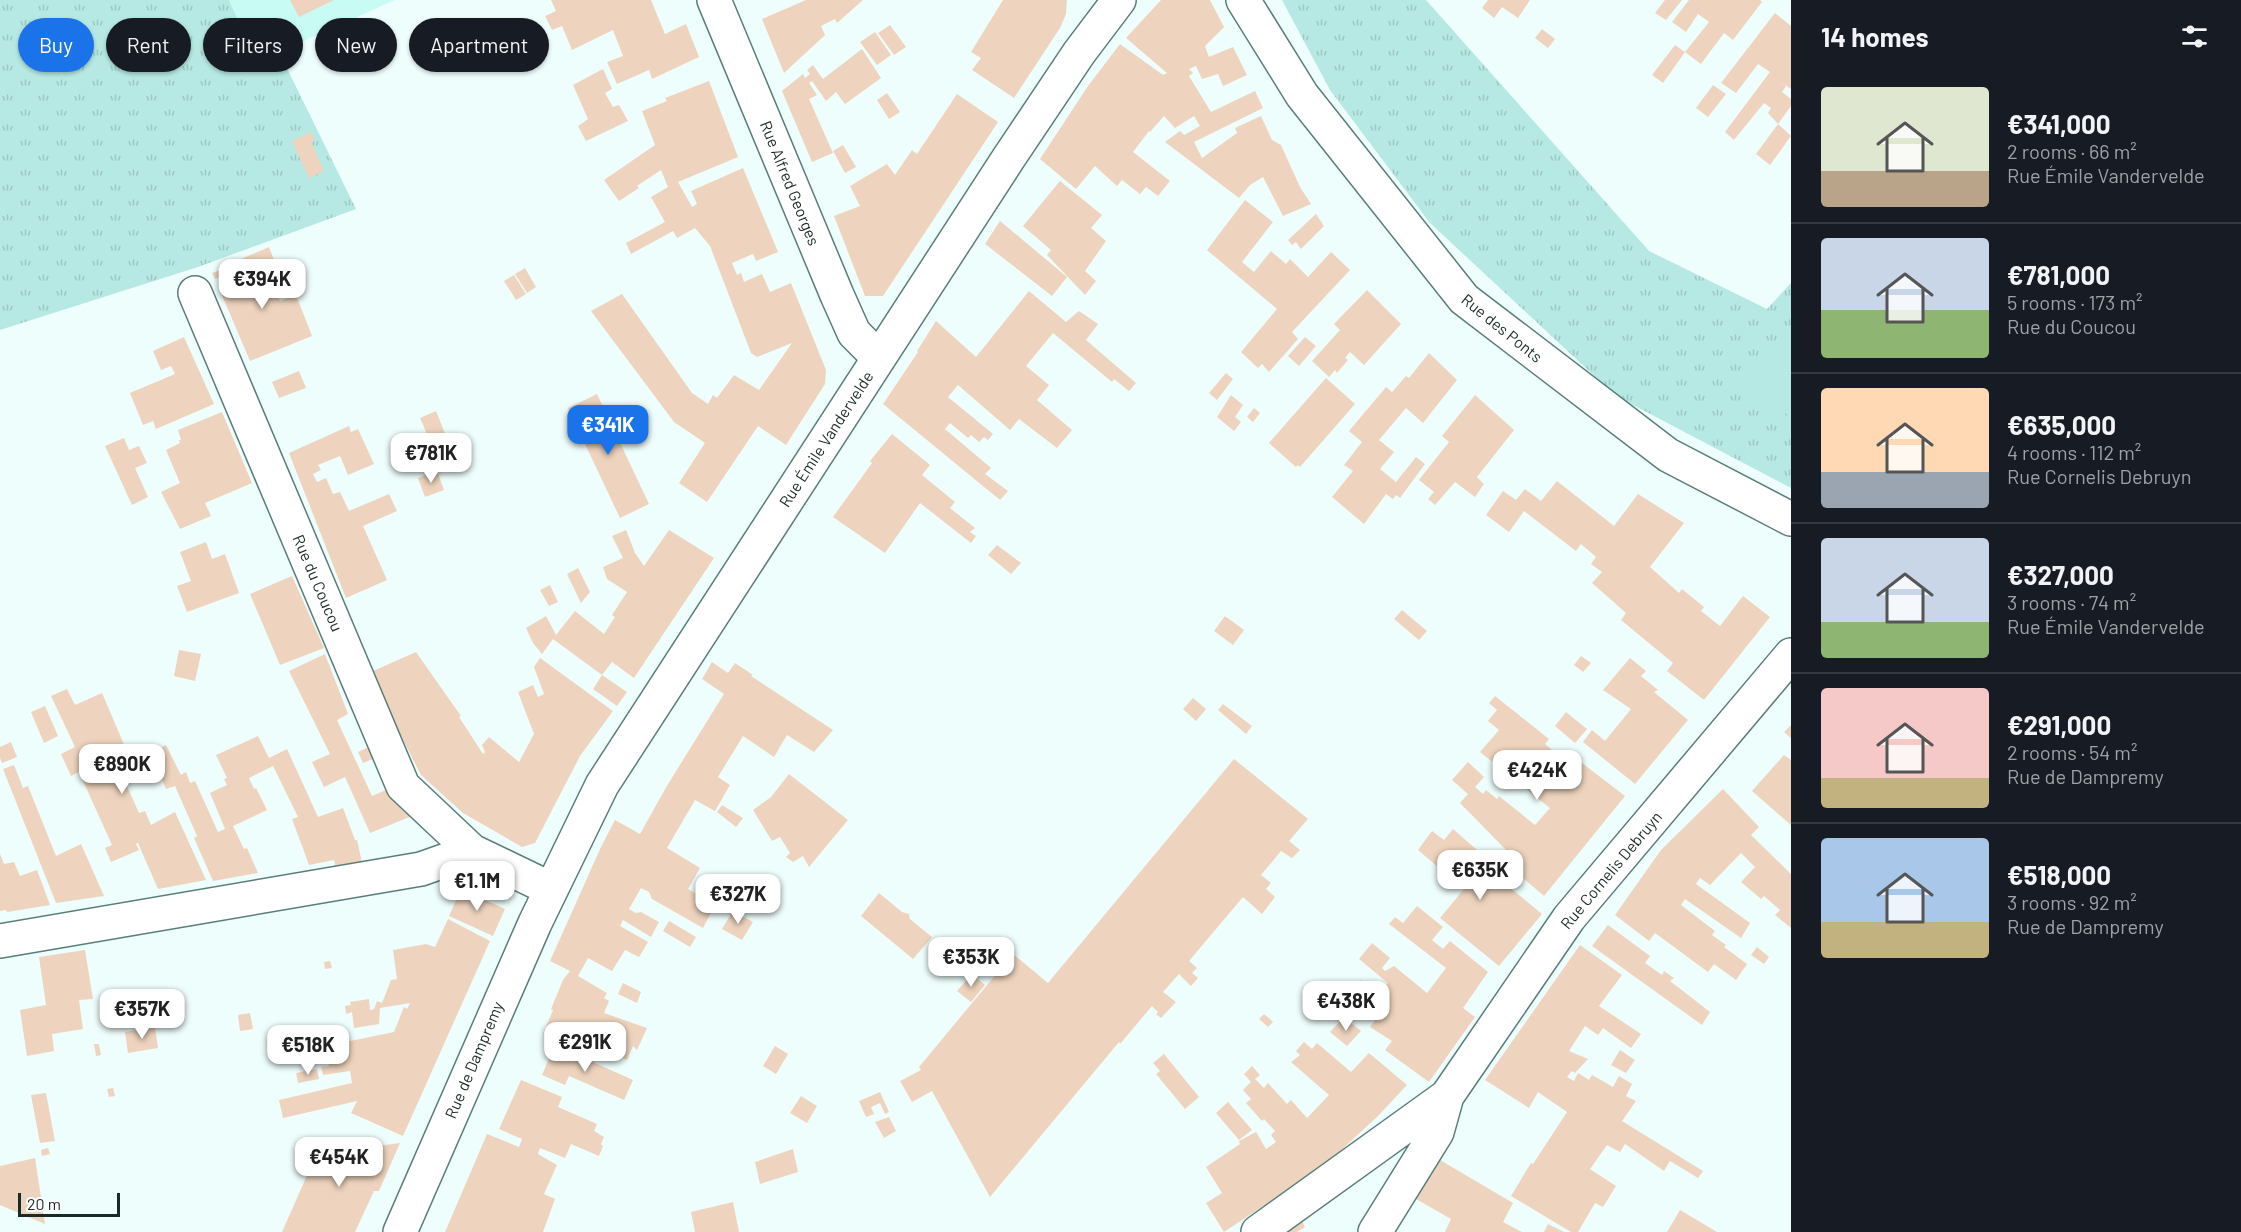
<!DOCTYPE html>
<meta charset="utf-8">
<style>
:root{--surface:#171b24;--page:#242831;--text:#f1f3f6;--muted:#9ea1a6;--line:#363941;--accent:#1a73e8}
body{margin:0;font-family:Barlow,sans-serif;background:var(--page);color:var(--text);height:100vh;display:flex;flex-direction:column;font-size:22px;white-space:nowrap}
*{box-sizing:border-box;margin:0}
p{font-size:20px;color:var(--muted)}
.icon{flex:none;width:33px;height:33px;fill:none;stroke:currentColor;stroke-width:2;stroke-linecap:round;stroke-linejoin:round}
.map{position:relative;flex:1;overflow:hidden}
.side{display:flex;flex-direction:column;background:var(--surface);width:450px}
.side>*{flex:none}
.banner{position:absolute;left:18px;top:18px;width:570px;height:54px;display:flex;gap:12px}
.scale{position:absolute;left:18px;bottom:15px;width:102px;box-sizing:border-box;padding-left:6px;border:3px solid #1a2a28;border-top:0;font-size:16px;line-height:21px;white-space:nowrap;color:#1a2a28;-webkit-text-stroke:4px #fff;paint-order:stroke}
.price{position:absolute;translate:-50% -51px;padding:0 14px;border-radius:12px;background:#fff;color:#222;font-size:20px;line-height:39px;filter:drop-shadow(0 2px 3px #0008)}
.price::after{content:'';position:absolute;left:50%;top:36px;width:18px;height:14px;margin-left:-9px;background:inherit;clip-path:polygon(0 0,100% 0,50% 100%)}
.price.current{background:var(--accent);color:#fff}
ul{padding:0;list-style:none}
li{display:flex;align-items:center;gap:18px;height:150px;padding:0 30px}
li+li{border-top:2px solid var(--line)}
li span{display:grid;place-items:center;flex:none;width:168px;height:120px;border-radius:6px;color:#555}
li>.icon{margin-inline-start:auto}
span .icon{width:72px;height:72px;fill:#fffc;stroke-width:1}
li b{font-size:26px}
h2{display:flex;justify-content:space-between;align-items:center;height:72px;padding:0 30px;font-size:26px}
.tag{padding:0 21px;border-radius:27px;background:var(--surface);box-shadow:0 2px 4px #0004;font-size:21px;line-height:54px}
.tag.current{background:var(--accent);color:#fff}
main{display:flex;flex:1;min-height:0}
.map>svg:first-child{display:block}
</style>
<main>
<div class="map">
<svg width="1791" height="1232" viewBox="0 0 1791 1232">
<defs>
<pattern id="grass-tufts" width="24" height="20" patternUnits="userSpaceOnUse" patternTransform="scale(1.5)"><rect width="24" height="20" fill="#b6e9e3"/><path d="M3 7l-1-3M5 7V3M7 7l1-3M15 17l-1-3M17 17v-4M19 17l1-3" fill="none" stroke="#9cc8c3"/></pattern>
</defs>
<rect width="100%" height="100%" fill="#eefefc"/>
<path fill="#c9fbf5" d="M229,0H395L257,62Z"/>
<path fill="url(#grass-tufts)" d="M0,0H229L257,62L278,50L356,209L198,267L0,330Z
M1282,0H1426L1649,251L1767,309L1791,283V488L1616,396L1430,223L1330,90Z"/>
<path fill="#b6e9e3" d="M1780,334L1791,341V417L1744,385Z"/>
<path fill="#eed4be" d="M290,0H334L299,17Z
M551,0H651L665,34L686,24L699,57L652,79L649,70L617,84L607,62L623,56L613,30L572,50L562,26L552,30L545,16L556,11Z
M806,0H863L837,23L835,19L821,26L825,35L784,73L762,19Z
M1003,0H1067L1066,14L1060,28L1014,98L972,70L981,58L971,52Z
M1161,0H1210L1224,27L1205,46L1209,57L1233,47L1247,75L1223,86L1218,74L1202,79L1196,66L1189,69L1193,73L1189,76L1211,112L1255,91L1263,108L1194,142L1202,158L1237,133L1235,128L1261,116L1272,140L1281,145L1300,187L1311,204L1283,216L1263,177L1250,185L1239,198L1165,142L1180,131L1184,135L1200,126L1194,116L1175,128L1164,116L1150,132L1149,131L1133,152L1170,181L1158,196L1146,187L1140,194L1122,180L1117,186L1095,166L1076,189L1040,159L1088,86L1120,44L1163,75L1167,73L1126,38Z
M1488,0H1530L1518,18L1502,7L1494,18L1482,8Z
M1665,0H1682L1666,20L1655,13Z
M1689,0H1760L1762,2L1733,40L1724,33L1701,64L1685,52L1709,22L1698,14L1686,32L1672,22Z
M1775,13L1791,26V89L1778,80L1786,86L1782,92L1791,99V106L1778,124L1768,113L1771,108L1764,103L1734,140L1725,132L1770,72L1758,64L1736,93L1721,83Z
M890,25L906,47L894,55L878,33Z
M1542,29L1555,39L1548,48L1535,38Z
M875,32L891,55L877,65L860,42Z
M1675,45L1685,52L1663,83L1652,75Z
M862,49L881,78L845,104L836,92L826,101L812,81L809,83L817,95L809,99L833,153L812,162L782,91L803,74L805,78L810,74L807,70L813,65L823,79Z
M603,69L612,89L605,93L613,107L619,105L628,121L586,141L578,126L588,119L573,85Z
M709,81L738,157L678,182L692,207L697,204L691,191L743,168L778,252L756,261L753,254L732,263L737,275L741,273L744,282L762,274L770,292L791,283L826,370L825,384L786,445L758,426L707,502L679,483L705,443L674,422L591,311L622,294L692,393L708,404L713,395L717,398L734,375L759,390L792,343L757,357L751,353L710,246L695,228L677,238L673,231L631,254L626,243L665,222L651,197L668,187L661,170L637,186L639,188L619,201L604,180L655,145L642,111L667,101L665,98Z
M1713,85L1726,94L1708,117L1696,108Z
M887,93L900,112L889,119L877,100Z
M957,94L998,122L883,296H865L834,216L860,206L850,186L887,164L895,175L912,150L917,154Z
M1778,124L1791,136L1770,165L1756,154Z
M311,132L315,141L311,142L324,171L309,178L292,141Z
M843,145L856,167L845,173L833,151Z
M1060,181L1102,215L1091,228L1106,241L1085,271L1096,281L1085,295L1047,255L1051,250L1023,226Z
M1245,200L1273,222L1242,262L1254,272L1271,251L1286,264L1290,259L1308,277L1331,252L1350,270L1292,332L1298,339L1269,372L1262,364L1258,368L1241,352L1277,309L1207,250Z
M1316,214L1324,226L1301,249L1296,242L1292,245L1288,240Z
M1000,221L1067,277L1052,296L985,244Z
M269,247L276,265L246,274L251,287L261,283L265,292L274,288L280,301L296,295L312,336L250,361L218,286L239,277L234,262Z
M525,268L536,287L527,293L515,274Z
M221,270L223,276L215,279L212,273Z
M514,275L526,294L516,300L504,281Z
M1367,290L1401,324L1364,365L1350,352L1345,358L1348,360L1337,373L1335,370L1329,377L1312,361L1340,330L1334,324Z
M1029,291L1066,322L1079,311L1098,324L1086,340L1136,383L1129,391L1114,379L1112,382L1053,333L1026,366L1049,385L1037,400L1072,430L1057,448L1019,419L1010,430L958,385L948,397L993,434L988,440L984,437L979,442L971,435L968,438L950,423L945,429L991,468L985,474L1008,491L1000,500L883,404L918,352L917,351L936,321L976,357Z
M184,337L214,404L156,429L153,421L143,425L130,393L175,374L171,366L161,370L153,351Z
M1305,337L1316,346L1299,366L1288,356Z
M1429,353L1457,380L1423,423L1406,408L1379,440L1394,452L1380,469L1396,482L1416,457L1425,464L1400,498L1396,495L1393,499L1386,494L1364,524L1332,497L1353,471L1344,465L1362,442L1349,431L1386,387L1392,392L1406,376L1409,378Z
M299,371L306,388L279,398L272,382Z
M1226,373L1233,379L1217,400L1209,393Z
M1326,378L1355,404L1300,467L1298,465L1296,467L1269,443Z
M597,394L649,504L620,518L568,408Z
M1231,395L1243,405L1235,417L1241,422L1234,431L1217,417Z
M1475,395L1514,430L1477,477L1484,484L1475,497L1455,482L1435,505L1428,499L1434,492L1419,480L1449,442L1442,436Z
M1254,408L1260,413L1253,422L1247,417Z
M436,411L446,436L431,443L420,418Z
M222,412L252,483L205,503L211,516L180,529L161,492L180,483L166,450L180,443L179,440H181L178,430Z
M349,426L351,432L358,429L374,464L348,475L340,456L318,465L321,470L313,474L317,482L326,478L333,494L340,492L349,511L389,494L397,511L363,526L387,580L346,598L289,453Z
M892,434L930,465L922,475L955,502L950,508L975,528L970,532L976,536L971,543L920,503L885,553L833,517L872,463L870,461Z
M124,438L129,450L139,446L147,463L135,468L148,497L132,505L105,446Z
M437,471L444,490L425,497L418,478Z
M1557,481L1614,526L1638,494L1684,523L1650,567L1679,593L1682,589L1704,607L1701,611L1720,626L1743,596L1770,617L1704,700L1667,671L1673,663L1621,620L1626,613L1592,583L1602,572L1591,564L1596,557L1581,544L1576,551L1524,511L1509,532L1486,515L1503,491L1516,500L1525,489L1541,501Z
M626,530L635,553L644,566L669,530L714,558L634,678L612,662L602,675L553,639L542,654L533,643L526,628L546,616L556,635L575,611L604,634L615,617L612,615L627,592L607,579L603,567L623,558L612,536Z
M206,542L212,559L225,554L239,593L187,612L177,586L191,581L180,552Z
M997,545L1021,563L1011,574L988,555Z
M578,568L590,592L581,603L567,574Z
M292,576L324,648L280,665L250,594Z
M550,585L558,602L549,606L540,590Z
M1402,610L1427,631L1419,640L1394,619Z
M1225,616L1244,630L1233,645L1214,631Z
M179,650L201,654L195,681L174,676Z
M416,652L461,716L459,717L483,754L485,752L482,745L489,737L519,762L534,734L518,692L533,685L538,697L544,694L534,667L540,658L613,711L580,756L535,843L522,847L463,813L421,775L394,722L373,671Z
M325,654L348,714L337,720L372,796L388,789L412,816L370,833L345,777L324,787L312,762L330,754L289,671Z
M1581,656L1591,663L1583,672L1574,665Z
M1630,658L1646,671L1641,676L1658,690L1654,692L1688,720L1635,784L1583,742L1592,730L1605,741L1631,709L1603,690Z
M712,662L728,673L735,663L753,675L751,676L833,730L814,752L787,735L774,757L743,736L718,777L730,785L715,811L695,800L667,848L700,868L688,889L715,905L703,928L652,899L649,892L641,888L629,909L636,913L641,912L659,922L651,937L623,920L620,926L648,942L639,957L625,950L612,971L588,958L578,976L607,993L604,998L609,1001L604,1013L647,1028L637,1050L633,1046L627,1060L583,1041L579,1050L543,1034L553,1010L551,1009L563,980L570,971L550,961L601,847L615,820L640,834L668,784L724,694L702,679Z
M602,675L627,692L617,706L593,689Z
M67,689L75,705L102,693L131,761L114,769L121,784L125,782L139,813L145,811L151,825L175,812L206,880L158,889L138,843L136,844L139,850L111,862L105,848L112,845L79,772L71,776L61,754L75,747L51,696Z
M1495,696L1549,739L1545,744L1576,771L1582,763L1625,796L1544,896L1505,863L1511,855L1460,803L1468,794L1452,780L1468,762L1484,777L1475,787L1483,794L1486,790L1497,799L1499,796L1535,825L1550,808L1480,752L1499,730L1488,721L1497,710L1489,703Z
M1193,698L1206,709L1196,721L1183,709Z
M1223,704L1252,726L1246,734L1218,710Z
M45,706L58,736L44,743L31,712Z
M1566,712L1587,729L1575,743L1555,726Z
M1791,725V738L1784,732Z
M258,736L269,758L287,749L318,817L343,808L355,840H357L363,867L337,872L334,860L309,865L292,819L298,817L273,766L249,778L254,789L256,788L267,810L233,826L244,849L247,848L258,873L213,881L194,838L197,836L175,786L166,789L150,753L166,745L181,775L186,772L190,783L195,781L218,832L225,829L210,793L227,785L224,779L227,778L216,755Z
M11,742L17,757L2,763L0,758V747Z
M375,744L380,756L363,763L358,752Z
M1784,755L1791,760V825L1752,791Z
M1234,759L1308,819L1289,841L1300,850L1292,858L1281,851L1261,875L1271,883L1266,889L1275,897L1262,914L1243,897L1189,961L1197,968L1192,973L1198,978L1191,986L1179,974L1163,992L1176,1002L1161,1018L1156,1014L1158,1012L1152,1006L1120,1044L1119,1042L990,1197L932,1091L912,1102L900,1081L921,1070L919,1067L997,973L982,961L994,946L1010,958L1013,954L1048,983Z
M14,765L23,788L28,786L56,856L81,844L104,896L56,903L3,769Z
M789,774L848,820L809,867L803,856L793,862L786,857L790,853L780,837L772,841L753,810L771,797Z
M1723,789L1759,827L1751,835L1791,874V928L1775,915L1780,910L1764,896L1761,899L1741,882L1755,867L1741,853L1710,885L1700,878L1696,884L1750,923L1741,938L1685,899L1681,905L1715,931L1712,935L1726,945L1724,947L1747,964L1736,980L1714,964L1708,972L1655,933L1649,941L1615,915L1661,850Z
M722,805L743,818L736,827L717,812Z
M1453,829L1477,850L1464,865L1496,890L1503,882L1542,914L1499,966L1440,918L1464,889L1418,850L1432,831L1444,840Z
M0,854L4,864L14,862L20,876L37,870L50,905L7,912L6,910L0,911Z
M461,889L505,909L493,936L449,916Z
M879,893L902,912L909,914L910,919L932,937L913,959L861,916Z
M1417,906L1443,927L1432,940L1443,949L1450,941L1488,972L1463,1008L1475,1017L1429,1082L1385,1050L1392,1041L1370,1027L1380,1013L1352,991L1361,980L1378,995L1388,983L1359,959L1372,943L1390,958L1382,968L1385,971L1394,966L1427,993L1446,968L1389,924L1395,917L1403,923Z
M733,911L753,922L742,940L722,929Z
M448,919L490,941L403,1136L351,1113L357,1101L283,1118L279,1100L352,1083L350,1071L323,1075L321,1067L329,1066L326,1046L394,1032L404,1007L407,1009L410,1003L380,1008L379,1024L354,1028L352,1012L346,1014L345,1006L351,1005L350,1002L369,999L370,1010L374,1009L377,1001L382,1003L391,980L397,979L393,950L426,944L435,947Z
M669,921L696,937L690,947L663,931Z
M1608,925L1650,956L1645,963L1662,975L1664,971L1674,978L1670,981L1710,1012L1702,1025L1592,946Z
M1580,945L1622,975L1599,1006L1641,1034L1631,1048L1603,1028L1598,1035L1585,1026L1569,1051L1588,1059L1575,1073L1572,1071L1567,1077L1574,1081L1578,1073L1589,1080L1592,1075L1613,1087L1619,1076L1632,1084L1626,1096L1636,1101L1622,1121L1703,1171L1698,1178L1670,1161L1664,1171L1625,1144L1620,1152L1607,1145L1590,1169L1616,1186L1603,1207L1595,1203L1578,1232H1571L1511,1196L1531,1163L1533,1164L1567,1112L1538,1092L1529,1108L1485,1080Z
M1757,947L1769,957L1764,964L1751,955Z
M85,950L93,999L79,1000L83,1029L52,1034L54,1051L27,1056L20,1010L46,1005L39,957Z
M330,961L332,968L325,969L324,962Z
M972,974L985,985L971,1002L957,991Z
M623,983L641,992L637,1003L618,994Z
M250,1013L253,1029L240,1031L238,1015Z
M1264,1014L1273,1022L1268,1027L1259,1019Z
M1344,1017L1361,1031L1347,1046L1330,1032Z
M155,1027L158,1048L128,1053L125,1032Z
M1304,1042L1312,1049L1317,1043L1351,1072L1369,1053L1407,1085L1378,1116L1325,1165L1224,1232L1206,1203L1222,1193L1206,1167L1240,1144L1239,1141L1256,1132L1266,1149L1276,1142L1271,1135L1275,1131L1264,1119L1262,1121L1246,1103L1251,1099L1243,1090L1251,1082L1244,1074L1252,1066L1260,1075L1255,1079L1264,1088L1268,1083L1287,1104L1291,1100L1307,1118L1329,1095L1291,1062L1300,1055L1296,1051Z
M94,1044H99L101,1055L96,1056Z
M555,1045L633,1080L624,1100L569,1076L565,1085L542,1075Z
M775,1046L788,1054L776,1074L763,1066Z
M1620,1050L1635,1060L1626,1073L1611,1065Z
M1164,1054L1199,1097L1185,1109L1156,1074L1160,1071L1153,1063Z
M317,1069L319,1079L298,1083L296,1073Z
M521,1080L562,1097L558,1107L597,1124L594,1131L604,1137L601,1144L603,1146L599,1156L571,1144L565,1158L540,1148L538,1154L557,1165L544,1194L555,1199L543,1232H445L487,1134L519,1147L522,1139L499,1129Z
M113,1088L115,1096L109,1097L107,1089Z
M880,1092L889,1112L885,1114L880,1103L871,1107L874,1114L866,1117L859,1101Z
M46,1093L55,1141L40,1143L31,1095Z
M801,1096L817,1106L807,1123L790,1113Z
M1228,1102L1252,1130L1239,1140L1216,1113Z
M889,1117L896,1131L884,1138L875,1122Z
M324,1137L349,1150L400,1143L379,1191H374L355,1232H282Z
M48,1148L50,1154L42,1156L41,1150Z
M793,1149L798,1172L760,1184L755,1162Z
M1435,1157L1513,1203L1503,1222L1522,1232H1445L1451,1219L1416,1199L1415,1191Z
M35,1158L45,1224L0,1205V1166Z
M733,1202L739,1232H695L691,1212Z
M1680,1210L1717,1232H1667Z
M1301,1219L1305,1227L1297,1232H1281Z
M1548,1224L1564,1232H1544Z"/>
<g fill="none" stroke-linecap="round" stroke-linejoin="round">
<g stroke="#597e7a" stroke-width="36">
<path id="minor" d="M714,0L837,295L854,333L879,358
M1243,0L1302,95L1464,299L1668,455L1791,519
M195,293L403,786L472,851L551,889
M0,941L421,869L472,851
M400,1232L535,923L602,785L1008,159L1079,53L1119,0
M1258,1232L1447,1096L1569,918L1791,655
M1375,1232L1437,1132L1447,1096"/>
</g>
<use href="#minor" stroke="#fff" stroke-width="33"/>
</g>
<g text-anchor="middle" stroke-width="4.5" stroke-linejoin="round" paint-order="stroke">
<g font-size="16" fill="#1a2a28" stroke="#fff">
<text transform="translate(790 183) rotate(68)" y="6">Rue Alfred Georges</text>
<text transform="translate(1502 328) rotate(39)" y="6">Rue des Ponts</text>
<text transform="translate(826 439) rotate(-57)" y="6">Rue Émile Vandervelde</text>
<text transform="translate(318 583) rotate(67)" y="6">Rue du Coucou</text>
<text transform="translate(1611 870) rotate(-50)" y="6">Rue Cornelis Debruyn</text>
<text transform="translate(474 1060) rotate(-67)" y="6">Rue de Dampremy</text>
</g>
</g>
</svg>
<div class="scale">20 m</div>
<b class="price" style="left:262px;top:310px">€394K</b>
<b class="price current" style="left:608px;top:456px">€341K</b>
<b class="price" style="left:431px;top:484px">€781K</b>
<b class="price" style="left:122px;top:795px">€890K</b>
<b class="price" style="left:1537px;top:801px">€424K</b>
<b class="price" style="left:1480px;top:901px">€635K</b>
<b class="price" style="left:477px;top:912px">€1.1M</b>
<b class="price" style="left:738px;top:925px">€327K</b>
<b class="price" style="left:971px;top:988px">€353K</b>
<b class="price" style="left:1346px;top:1032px">€438K</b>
<b class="price" style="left:142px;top:1040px">€357K</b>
<b class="price" style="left:585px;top:1073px">€291K</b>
<b class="price" style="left:308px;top:1076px">€518K</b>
<b class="price" style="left:339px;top:1188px">€454K</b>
<div class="banner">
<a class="tag current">Buy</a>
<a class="tag">Rent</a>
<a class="tag">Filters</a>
<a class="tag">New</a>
<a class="tag">Apartment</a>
</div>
</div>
<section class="side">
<h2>14 homes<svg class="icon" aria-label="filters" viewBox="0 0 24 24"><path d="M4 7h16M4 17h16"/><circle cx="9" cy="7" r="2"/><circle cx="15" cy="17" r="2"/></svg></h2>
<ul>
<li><span style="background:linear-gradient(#dfe7d0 70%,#b9a48a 0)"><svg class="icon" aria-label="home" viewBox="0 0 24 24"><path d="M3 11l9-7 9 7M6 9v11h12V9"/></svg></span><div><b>€341,000</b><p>2 rooms · 66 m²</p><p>Rue Émile Vandervelde</p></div></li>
<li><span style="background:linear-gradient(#c9d6e8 60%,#8fb573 0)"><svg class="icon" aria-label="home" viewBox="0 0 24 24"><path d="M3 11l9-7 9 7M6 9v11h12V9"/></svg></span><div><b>€781,000</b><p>5 rooms · 173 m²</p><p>Rue du Coucou</p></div></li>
<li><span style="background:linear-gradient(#ffd9b3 70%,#9aa5b1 0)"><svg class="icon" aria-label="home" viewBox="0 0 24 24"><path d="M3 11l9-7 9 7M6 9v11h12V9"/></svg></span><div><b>€635,000</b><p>4 rooms · 112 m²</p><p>Rue Cornelis Debruyn</p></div></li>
<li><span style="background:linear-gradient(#c9d6e8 70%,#8fb573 0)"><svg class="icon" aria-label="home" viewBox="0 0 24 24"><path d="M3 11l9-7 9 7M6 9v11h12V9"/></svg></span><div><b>€327,000</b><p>3 rooms · 74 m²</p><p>Rue Émile Vandervelde</p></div></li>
<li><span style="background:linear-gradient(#f6c9c9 75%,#c2b280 0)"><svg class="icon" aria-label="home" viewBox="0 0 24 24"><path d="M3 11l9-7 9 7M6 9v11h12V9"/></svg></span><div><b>€291,000</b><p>2 rooms · 54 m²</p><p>Rue de Dampremy</p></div></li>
<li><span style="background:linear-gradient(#a9c7e8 70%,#c2b280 0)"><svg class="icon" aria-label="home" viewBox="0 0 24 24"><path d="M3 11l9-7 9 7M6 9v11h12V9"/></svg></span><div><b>€518,000</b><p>3 rooms · 92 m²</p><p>Rue de Dampremy</p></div></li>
</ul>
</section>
</main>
